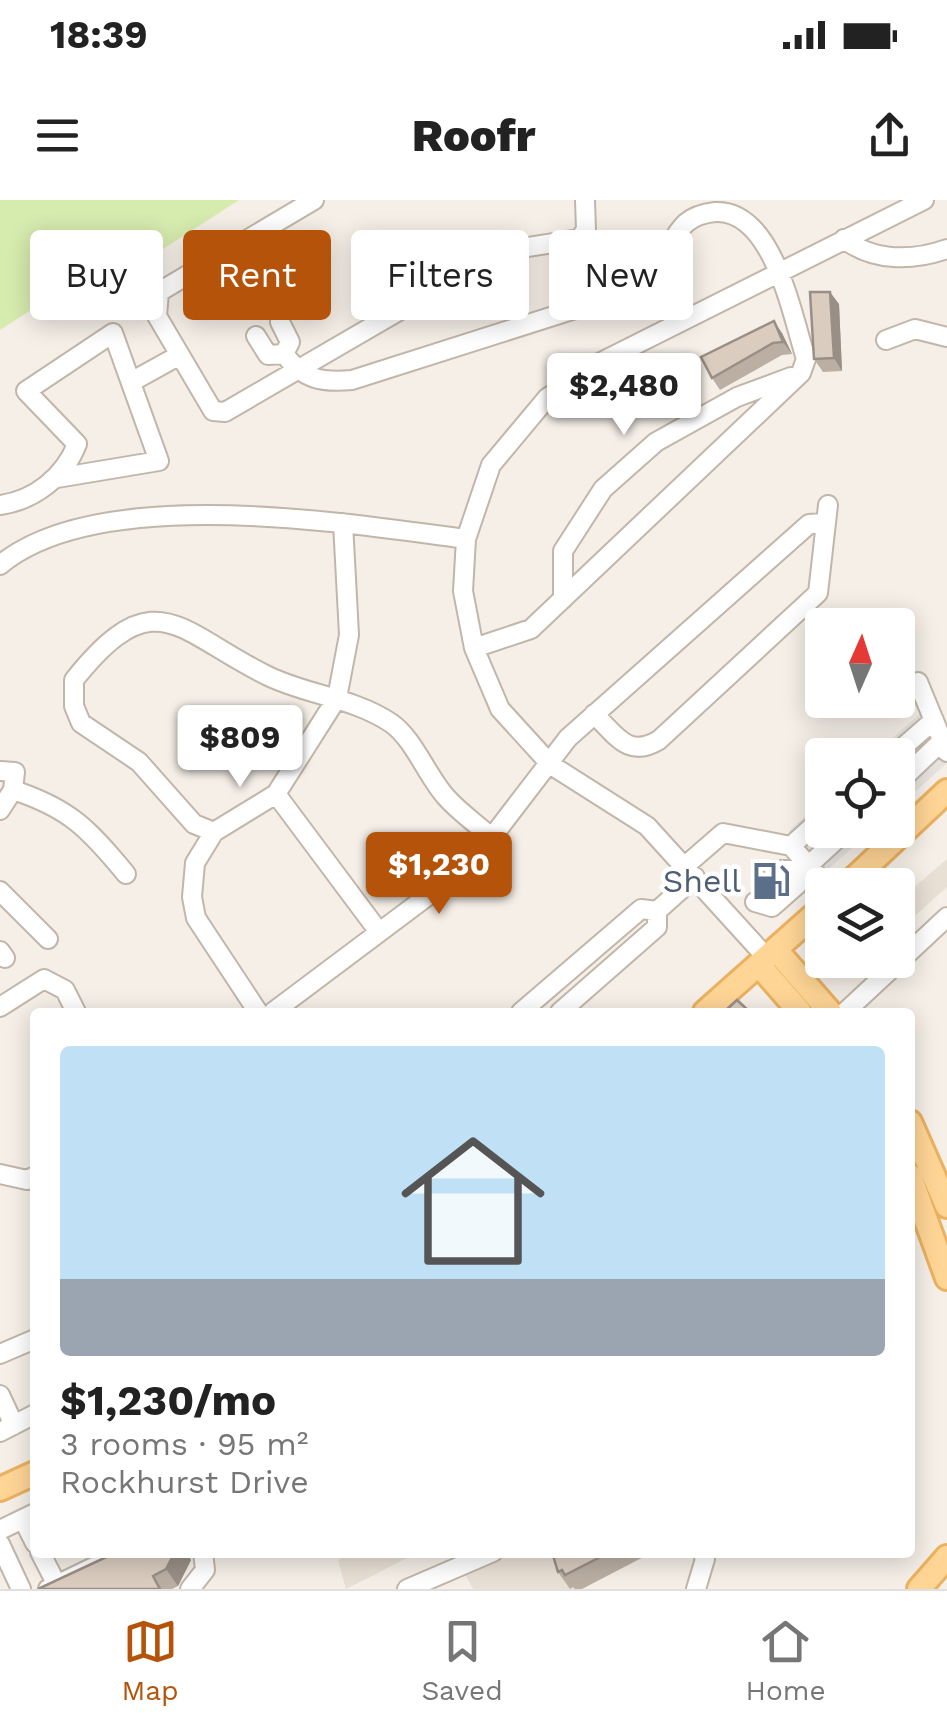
<!DOCTYPE html>
<meta charset="utf-8">
<style>
:root{--surface:#fff;--page:#f6f6f6;--text:#222;--muted:#767676;--line:#e0e0e0;--accent:#b45309}
body{margin:0;font-family:"Work Sans",sans-serif;background:var(--page);color:var(--text);height:100vh;display:flex;flex-direction:column;font-size:38px;white-space:nowrap}
*{box-sizing:border-box;margin:0}
p{font-size:32px;color:var(--muted)}
.icon{flex:none;width:55px;height:55px;fill:none;stroke:currentColor;stroke-width:2;stroke-linecap:round;stroke-linejoin:round}
.map{position:relative;flex:1;overflow:hidden}
.side{position:absolute;left:30px;top:808px;width:885px;height:550px;display:flex;flex-direction:column;background:var(--surface);border-radius:10px;box-shadow:0 5px 25px #0003}
.side>*{flex:none}
.guide{position:absolute;left:30px;top:30px;width:888px;height:90px;display:flex;gap:20px}
.needle{width:65px;rotate:3deg}
.buttons{position:absolute;left:805px;top:408px;display:grid;gap:20px}
.buttons a{display:grid;place-items:center;width:110px;height:110px;border-radius:10px;background:var(--surface);box-shadow:0 5px 25px #0003;font-size:50px}
.price{position:absolute;translate:-50% -85px;padding:0 22px;border-radius:10px;background:#fff;color:#222;font-size:32px;line-height:65px;filter:drop-shadow(0 2px 5px #0008)}
.price::after{content:'';position:absolute;left:50%;top:60px;width:30px;height:22px;margin-left:-15px;background:inherit;clip-path:polygon(0 0,100% 0,50% 100%)}
.price.active{background:var(--accent);color:#fff}
ul{padding:0;list-style:none}
li{display:grid;align-content:center;gap:20px;height:530px;padding:0 30px}
li span{display:grid;place-items:center;height:310px;border-radius:10px;color:#555}
li>.icon{margin-inline-start:auto}
span .icon{width:180px;height:180px;fill:#fffc;stroke-width:1}
li b{font-size:42px}
.tag{padding:0 35px;border-radius:10px;background:var(--surface);box-shadow:0 5px 25px #0003;font-size:35px;line-height:90px}
.tag.active{background:var(--accent);color:#fff}
.status{display:flex;justify-content:space-between;align-items:center;height:70px;padding:0 50px;background:var(--surface);direction:ltr}
.status svg{height:28px;fill:currentColor}
header{display:flex;justify-content:space-between;align-items:center;height:130px;padding:0 30px;background:var(--surface);font-size:45px;font-weight:800}
.tab-bar{display:flex;justify-content:space-around;align-items:center;height:140px;border-top:2px solid var(--line);background:var(--surface);font-size:28px;color:var(--muted)}
.tab-bar a{display:grid;justify-items:center;gap:5px}
.tab-bar .active{color:var(--accent)}
.map>svg:first-child{display:block}
</style>
<div class="status"><b>18:39</b><svg viewBox="0 0 49 12"><path d="M0 12V9h3v3zM5 12V6h3v6zM10 12V3h3v9zM15 12V0h3v12zM26 1h20v11H26zM47 4h2v5h-2z"/></svg></div>
<header><svg class="icon" aria-label="menu" viewBox="0 0 24 24"><path d="M4 6h16M4 12h16M4 18h16"/></svg>Roofr<svg class="icon" aria-label="share" viewBox="0 0 24 24"><path d="M12 15V3M7 8l5-5 5 5M5 13v7h14v-7"/></svg></header>
<div class="map">
<svg width="947" height="1389" viewBox="0 0 947 1389">
<rect width="100%" height="100%" fill="#f5efe7"/>
<path fill="#e9e0d5" d="M947,659V687L898,731V701Z
M353,1352H417V1353L346,1389L338,1360Z
M454,1353H652L574,1389H473Z"/>
<path fill="#d6ebae" d="M0,0H239L123,75L74,82L0,130Z"/>
<path fill="#e6e2df" d="M926,508L946,564L898,607V555H874Z
M822,601V630H872L824,673L789,631Z"/>
<g fill="none" stroke-linecap="round" stroke-linejoin="round">
<path stroke="#d2ccc4" stroke-width="18" stroke-dasharray="18 9" stroke-linecap="butt" d="M767,692L782,679"/>
<g stroke="#c1b6a9" stroke-width="22">
<path id="minor" d="M314,0L159,92L157,116L213,211L225,212L502,51L579,39L586,30L585,0
M844,39C874,62 913,61 947,49
M280,122L290,142L284,154
M256,136L268,155L284,154C303,179 321,183 352,180L610,98C628,88 646,78 660,61C669,49 675,33 686,23C694,16 705,13 715,12C773,9 792,115 806,159L801,173L531,429L474,448
M886,140L915,129L947,137
M131,182L178,156
M0,305C35,300 64,277 77,244L26,191L113,133L159,261L57,278
M0,365C99,283 345,323 466,339
M563,399V351L603,289L656,242L737,197L791,177
M918,482L947,552
M594,514C616,535 628,559 659,540L818,393L828,305
M894,555L934,520
M0,571L15,572L13,590L0,610
M898,583L942,541
M13,590C69,608 89,629 126,674
M276,594L379,732
M214,632L194,624L139,562L81,523L74,506V480C156,377 179,433 268,476C307,495 354,498 391,523C414,539 427,576 446,597C459,612 477,624 492,638
M791,646L822,618
M809,665L847,630
M685,666L723,633L791,646L826,685
M774,670H796
M0,691L48,739
M755,702L772,707L797,685L796,670
M657,711L695,677
M0,751L5,758
M767,758L647,626L551,565L500,509L474,448L463,391L466,339L491,265L547,198L601,162L924,0
M0,807L44,779L65,790L76,812
M258,812L196,718L192,697L195,663L214,632L276,594L337,498L349,435L343,323
M273,812L473,662L568,538L809,324L823,323
M521,812L641,709L657,711V727L560,812
M845,812L947,717
M0,974L27,980L35,976
M0,1154L35,1139
M0,1195L14,1225
M0,1232L35,1214
M23,1319L35,1343
M0,1330L35,1313
M0,1344L21,1389
M40,1352L57,1385
M48,1389L106,1361L110,1352
M190,1389L205,1370L203,1352
M407,1389L493,1352
M696,1389L705,1359L702,1352"/>
</g>
<g stroke="#eab160" stroke-width="28">
<path id="major" d="M847,685L947,591
M776,750L830,812
M759,765L800,812
M705,812L822,708
M910,922L947,1006
M910,976L947,1078
M0,1289L35,1273
M919,1389L947,1357"/>
</g>
<use href="#minor" stroke="#fff" stroke-width="18"/>
<use href="#major" stroke="#ffd596" stroke-width="22"/>
</g>
<path fill="#bbafa4" d="M839,104L842,171L823,172L814,159Z
M782,133L792,154L782,155L720,190L712,178Z
M117,1352H187L191,1360L178,1386L172,1389H38Z
M552,1352H653L582,1389H575L573,1387L570,1389L558,1372Z"/>
<path fill="#998f86" d="M830,92L839,104L842,171L834,158Z
M774,121L782,133L792,154L783,142Z
M175,1352H187L191,1360L178,1386L166,1369Z"/>
<path fill="#daccbf" stroke="#998f86" stroke-width="2.5" d="M810,92H830L834,158L814,159Z
M774,121L783,142L773,143L712,178L701,157Z
M737,800L750,812H724Z
M117,1352H175L166,1369L153,1376L160,1389H38Z
M552,1352H610L565,1375L562,1370L558,1372Z"/>
<defs>
<g id="fuel-bare" transform="scale(3)"><path d="M-5.5-6h7V0h2V4h1.3V-2.5L3-4.5l.8-.8L6-3V5H2.5V1h-1V6h-7ZM-4.2-4.7v3.2H.2V-4.7Z" fill="#5c6f8a" stroke="#fff" stroke-width="2.5" paint-order="stroke"/></g>
</defs>
<g fill-rule="evenodd">
<use href="#fuel-bare" x="771" y="681"/>
</g>
<g text-anchor="middle" stroke-width="9" stroke-linejoin="round" paint-order="stroke">
<g font-size="32" fill="#4e5e75" stroke="#fff" text-anchor="end">
<text x="741" y="692">Shell</text>
</g>
</g>
</svg>
<div class="buttons">
<a><svg class="needle" viewBox="-14 -14 28 28"><path d="M0-13l5 13h-10z" fill="#e53935"/><path d="M0 13l5-13h-10z" fill="#767676"/></svg></a>
<a><svg class="icon" aria-label="locate" viewBox="0 0 24 24"><circle cx="12" cy="12" r="6"/><path d="M12 2v4M12 18v4M2 12h4M18 12h4"/></svg></a>
<a><svg class="icon" aria-label="layers" viewBox="0 0 24 24"><path d="M12 4l9 5-9 5-9-5zM3 14l9 5 9-5"/></svg></a>
</div>
<b class="price" style="left:624px;top:238px">$2,480</b>
<b class="price" style="left:240px;top:590px">$809</b>
<b class="price active" style="left:439px;top:717px">$1,230</b>
<div class="guide">
<a class="tag">Buy</a>
<a class="tag active">Rent</a>
<a class="tag">Filters</a>
<a class="tag">New</a>
</div>
<section class="side">
<ul>
<li><span style="background:linear-gradient(#bfe0f5 75%,#9aa5b1 0)"><svg class="icon" aria-label="home" viewBox="0 0 24 24"><path d="M3 11l9-7 9 7M6 9v11h12V9"/></svg></span><div><b>$1,230/mo</b><p>3 rooms · 95 m²</p><p>Rockhurst Drive</p></div></li>
</ul>
</section>
</div>
<nav class="tab-bar">
<a class="active"><svg class="icon" aria-label="map" viewBox="0 0 24 24"><path d="M3 6l6-2 6 2 6-2v14l-6 2-6-2-6 2zM9 4v14M15 6v14"/></svg>Map</a>
<a><svg class="icon" aria-label="saved" viewBox="0 0 24 24"><path d="M7 4h10v16l-5-4-5 4z"/></svg>Saved</a>
<a><svg class="icon" aria-label="home" viewBox="0 0 24 24"><path d="M3 11l9-7 9 7M6 9v11h12V9"/></svg>Home</a>
</nav>
